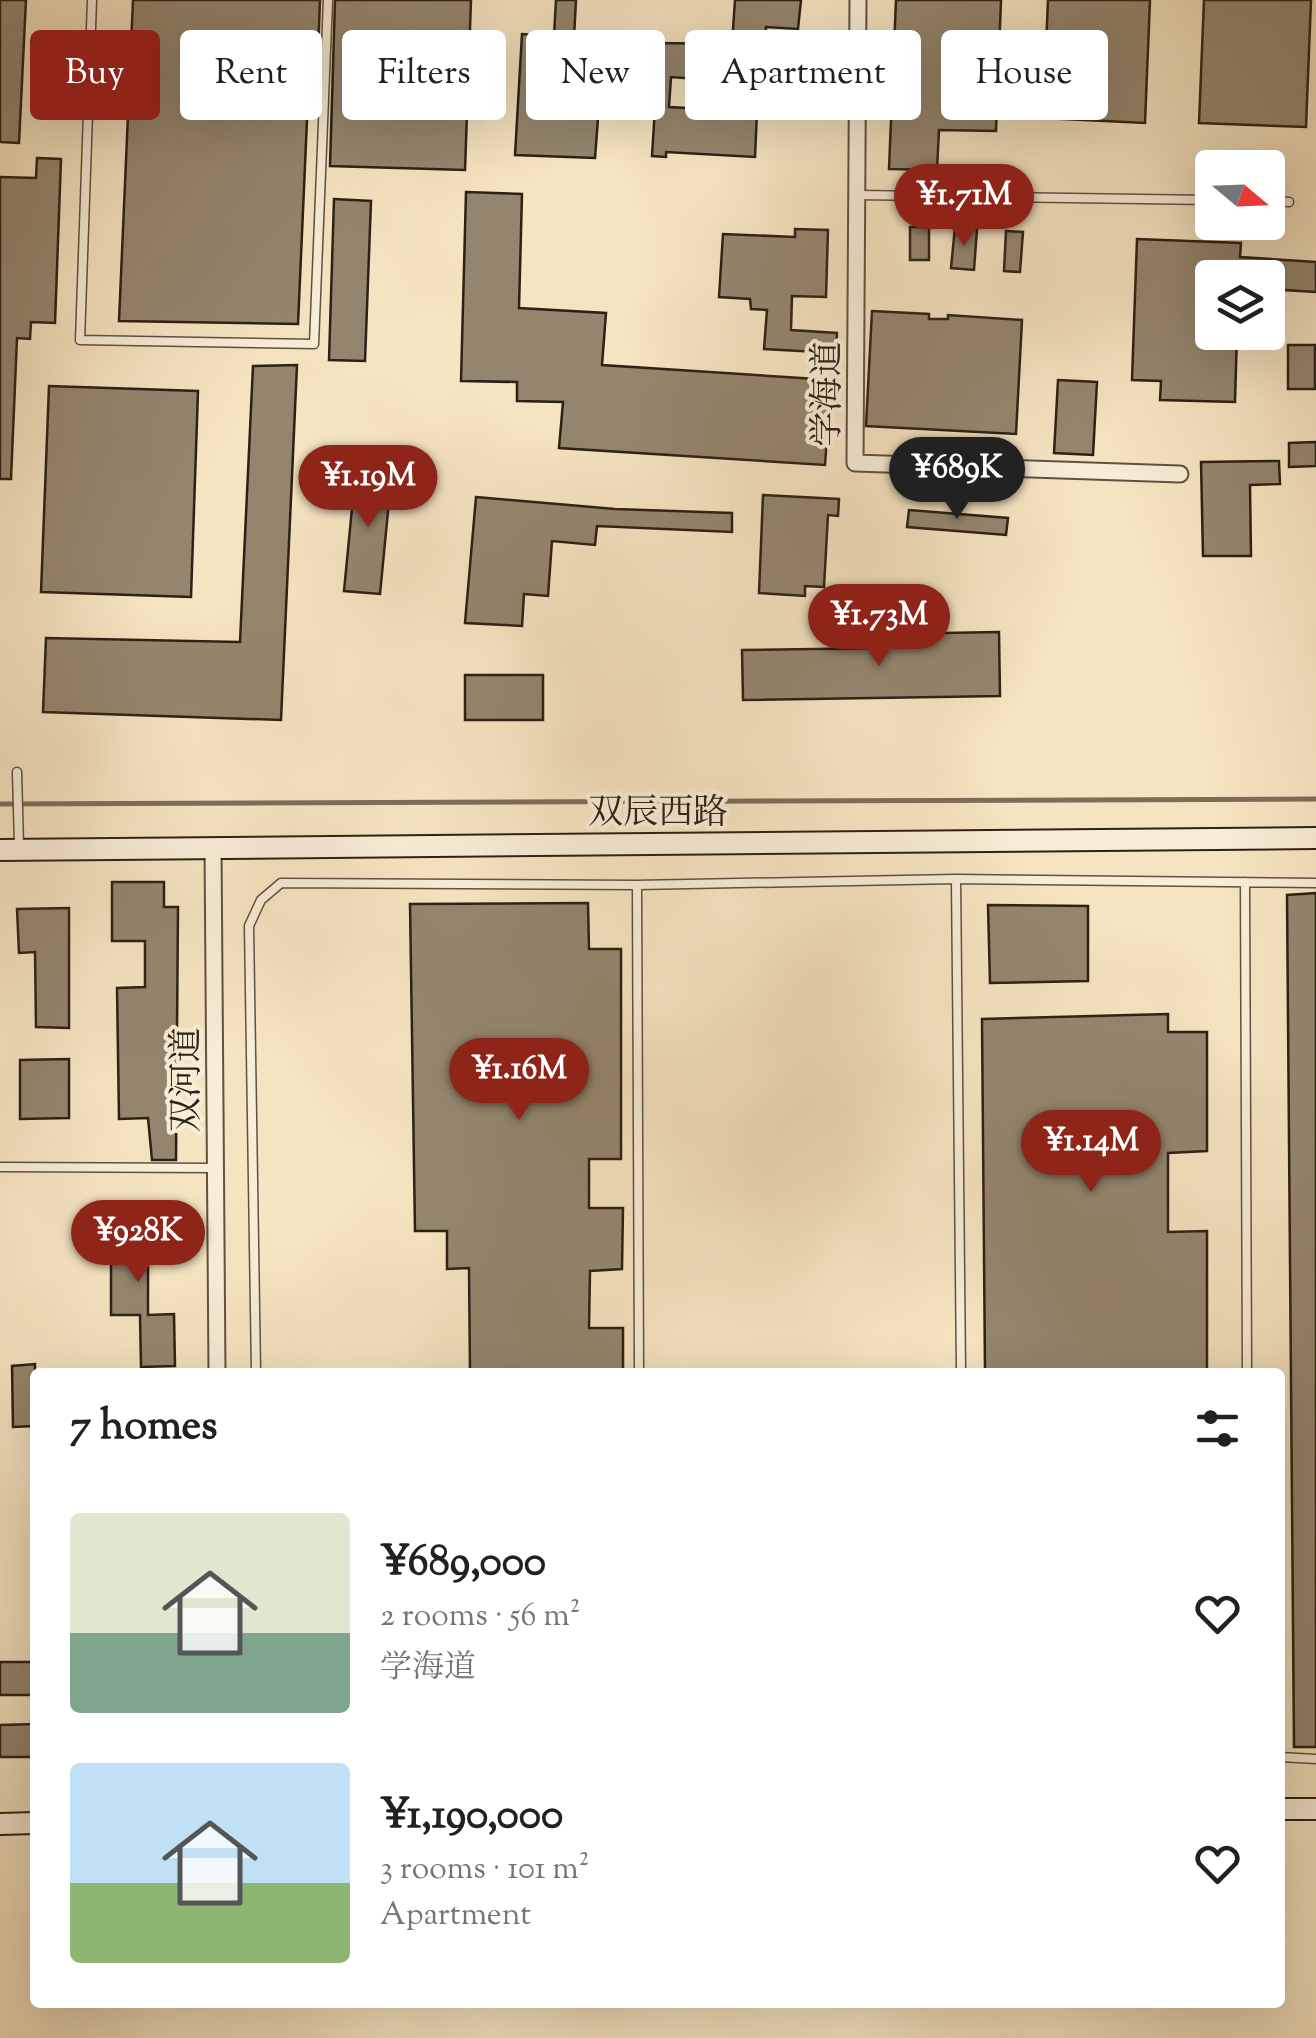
<!DOCTYPE html>
<meta charset="utf-8">
<style>
:root{--surface:#fff;--page:#f6f6f6;--text:#202124;--muted:#757577;--accent:#8f2418}
body{margin:0;font-family:"Sorts Mill Goudy","Noto Serif SC",serif;background:var(--page);color:var(--text);height:100vh;display:flex;flex-direction:column;font-size:38px;white-space:nowrap}
*{box-sizing:border-box;margin:0}
p{font-size:32px;color:var(--muted)}
.icon{flex:none;width:55px;height:55px;fill:none;stroke:currentColor;stroke-width:2;stroke-linecap:round;stroke-linejoin:round}
.map{position:relative;flex:1;overflow:hidden}
.panel{position:absolute;left:30px;top:1368px;width:1255px;height:640px;display:flex;flex-direction:column;background:var(--surface);border-radius:10px;box-shadow:0 10px 40px #0002}
.panel>*{flex:none}
.guide{position:absolute;left:30px;top:30px;width:1258px;height:90px;display:flex;gap:20px}
.needle{width:65px;rotate:109deg}
.tools{position:absolute;left:1195px;top:150px;display:grid;gap:20px}
.tools a{display:grid;place-items:center;width:90px;height:90px;border-radius:10px;background:var(--surface);box-shadow:0 10px 40px #0002;font-size:50px}
.price{position:absolute;translate:-50% -85px;padding:0 22px;border-radius:35px;background:var(--accent);color:#fff;font-size:32px;line-height:65px;filter:drop-shadow(0 2px 5px #0008)}
.price::after{content:'';position:absolute;left:50%;top:60px;width:30px;height:22px;margin-left:-15px;background:inherit;clip-path:polygon(0 0,100% 0,50% 100%)}
.price.selected{background:#222;color:#fff}
ul{padding:0;list-style:none}
li{display:flex;align-items:center;gap:30px;height:250px;padding:0 40px}
li span{display:grid;place-items:center;flex:none;width:280px;height:200px;border-radius:10px;color:#555}
li>.icon{margin-inline-start:auto}
span .icon{width:120px;height:120px;fill:#fffc;stroke-width:1}
li b{font-size:42px}
h2{display:flex;justify-content:space-between;align-items:center;height:120px;padding:0 40px;font-size:42px}
.pill{padding:0 35px;border-radius:10px;background:var(--surface);box-shadow:0 10px 40px #0002;font-size:35px;line-height:90px}
.pill.selected{background:var(--accent);color:#fff}
.map>svg:first-child{display:block}
</style>
<div class="map">
<svg width="1316" height="2038" viewBox="0 0 1316 2038">
<rect width="100%" height="100%" fill="#f5e4c1"/>
<filter id="stains"><feTurbulence type="fractalNoise" baseFrequency=".002" numOctaves="4"/><feColorMatrix values="0 0 0 0 .2 0 0 0 0 .09 0 0 0 0 .02 0 0 0 .5 -.17"/></filter>
<radialGradient id="worn" r=".72"><stop offset=".6" stop-color="#630" stop-opacity="0"/><stop offset="1" stop-color="#630" stop-opacity=".3"/></radialGradient>
<g fill="none" stroke-linecap="round" stroke-linejoin="round">
<path stroke="#7b6e59" stroke-width="5" d="M0,804L1316,799"/>
</g>
<path fill="#94866e" stroke="#2b2115" stroke-width="2.5" d="M0,0H26L19,143L0,142Z
M133,0H320L318,53L310,52L298,324L119,321Z
M335,0H471L465,170L330,166Z
M556,0H576L574,38L641,40V53L603,52L595,158L515,155L522,34L554,36Z
M735,0H801L798,29L766,27L761,84L671,77L669,107L757,112L755,157L666,152V157L652,156L659,43L732,44Z
M896,0H1001L996,131L939,130L937,170L889,169Z
M1048,0H1150L1145,123L1043,118Z
M1204,0H1311L1306,127L1199,123Z
M52,41H64V85L51,84Z
M37,158L61,159L55,323L31,322L30,339L17,338L11,479H0V177L36,178Z
M466,192L522,194L519,308L606,313L602,365L831,380L825,465L559,448L563,402L517,401V382L461,381Z
M334,199L371,201L365,361L329,360Z
M910,227H929V260H910Z
M955,227L977,229L974,270L951,268Z
M795,229L828,230L826,297L792,296L791,330L837,333L836,353L764,349L767,310L751,309L750,299L719,297L723,234L795,237Z
M1006,231L1023,232L1020,272L1004,271Z
M1137,239L1241,243L1240,257L1316,262V292L1268,289V278H1212V332H1237L1235,402L1160,400L1161,381L1132,380Z
M872,311L929,314V319H948V315L1022,320L1016,434L866,426Z
M1288,345H1315V389H1288Z
M297,365L281,720L43,712L46,638L240,642L253,366Z
M1058,380L1097,382L1093,455L1054,453Z
M49,386L198,391L191,597L41,592Z
M1316,442V466L1289,467V443Z
M1279,461L1280,484L1250,485L1251,556H1203L1201,462Z
M356,467L392,470L380,594L344,591Z
M763,495L839,499L838,516L828,515L824,587L805,586V596L759,593Z
M476,497L615,509L732,513V532L597,526L595,545L552,541L548,596L524,594L522,626L465,623Z
M909,510L1008,518L1006,535L907,527Z
M999,632L1000,696L743,700L742,650L884,648V634Z
M465,675H543V720H465Z
M112,882H164V907H178L176,1160H152L148,1118L119,1119L117,988L145,987V941H112Z
M1316,893V1747H1294L1287,895Z
M588,903L589,949H621V1159H589V1208H623L622,1269L590,1271L589,1328H623V1372H470L469,1268L447,1269V1231H415L410,904Z
M988,905L1088,906V981L990,983Z
M69,908V1028L36,1027L35,952L19,953L17,909Z
M1168,1014V1032H1207V1151L1168,1153V1232L1207,1231V1372H985L982,1019Z
M69,1059V1118L20,1119V1060Z
M148,1206V1315L174,1314L175,1366L141,1367L140,1315H111V1207Z
M35,1364V1426L13,1427L12,1366Z
M0,1662H35V1695H0Z
M35,1724V1757H0V1725Z"/>
<g fill="none" stroke-linecap="round" stroke-linejoin="round">
<g stroke="#5e5240" stroke-width="11">
<path id="lane" d="M92,0L80,340L314,344L328,0
M857,195L1212,200
M1268,201L1289,202
M17,772L19,845
M956,879L961,1372
M1245,882L1247,1372
M637,885L956,879L1316,883
M0,1167L215,1168
M256,1372L249,926L261,900L281,883L637,885L639,1372
M1280,1757L1316,1759"/>
</g>
<g stroke="#5e5240" stroke-width="19">
<path id="street" d="M858,0L855,463L1180,474
M213,847L217,1372"/>
</g>
<g stroke="#2b2115" stroke-width="24">
<path id="secondary" d="M0,850L1316,838
M1280,1809H1316
M0,1824L35,1823"/>
</g>
<use href="#lane" stroke="#f8edd7" stroke-width="8"/>
<use href="#street" stroke="#f8edd7" stroke-width="15"/>
<use href="#secondary" stroke="#f8edd7" stroke-width="20"/>
</g>
<g text-anchor="middle" stroke-width="8" stroke-linejoin="round" paint-order="stroke">
<g font-size="35" fill="#2b2115" stroke="#f8edd7">
<text transform="translate(826 394) rotate(-90)" y="12">学海道</text>
<text x="658" y="823">双辰西路</text>
<text transform="translate(185 1080) rotate(-90)" y="12">双河道</text>
</g>
</g>
<rect width="100%" height="100%" filter="url(#stains)"/>
<rect width="100%" height="100%" fill="url(#worn)"/>
</svg>
<div class="tools">
<a><svg class="needle" viewBox="-14 -14 28 28"><path d="M0-13l5 13h-10z" fill="#e53935"/><path d="M0 13l5-13h-10z" fill="#757577"/></svg></a>
<a><svg class="icon" aria-label="layers" viewBox="0 0 24 24"><path d="M12 4l9 5-9 5-9-5zM3 14l9 5 9-5"/></svg></a>
</div>
<b class="price" style="left:964px;top:249px">¥1.71M</b>
<b class="price selected" style="left:957px;top:522px">¥689K</b>
<b class="price" style="left:368px;top:530px">¥1.19M</b>
<b class="price" style="left:879px;top:669px">¥1.73M</b>
<b class="price" style="left:519px;top:1123px">¥1.16M</b>
<b class="price" style="left:1091px;top:1195px">¥1.14M</b>
<b class="price" style="left:138px;top:1285px">¥928K</b>
<div class="guide">
<a class="pill selected">Buy</a>
<a class="pill">Rent</a>
<a class="pill">Filters</a>
<a class="pill">New</a>
<a class="pill">Apartment</a>
<a class="pill">House</a>
</div>
<section class="panel">
<h2>7 homes<svg class="icon" aria-label="filters" viewBox="0 0 24 24"><path d="M4 7h16M4 17h16"/><circle cx="9" cy="7" r="2"/><circle cx="15" cy="17" r="2"/></svg></h2>
<ul>
<li><span style="background:linear-gradient(#dfe7d0 60%,#7fa58c 0)"><svg class="icon" aria-label="home" viewBox="0 0 24 24"><path d="M3 11l9-7 9 7M6 9v11h12V9"/></svg></span><div><b>¥689,000</b><p>2 rooms · 56 m²</p><p>学海道</p></div><svg class="icon" aria-label="heart" viewBox="0 0 24 24"><path d="M12 20l-8-8c-3-5 5-10 8-4 3-6 11-1 8 4z"/></svg></li>
<li><span style="background:linear-gradient(#bfe0f5 60%,#8fb573 0)"><svg class="icon" aria-label="home" viewBox="0 0 24 24"><path d="M3 11l9-7 9 7M6 9v11h12V9"/></svg></span><div><b>¥1,190,000</b><p>3 rooms · 101 m²</p><p>Apartment</p></div><svg class="icon" aria-label="heart" viewBox="0 0 24 24"><path d="M12 20l-8-8c-3-5 5-10 8-4 3-6 11-1 8 4z"/></svg></li>
</ul>
</section>
</div>
